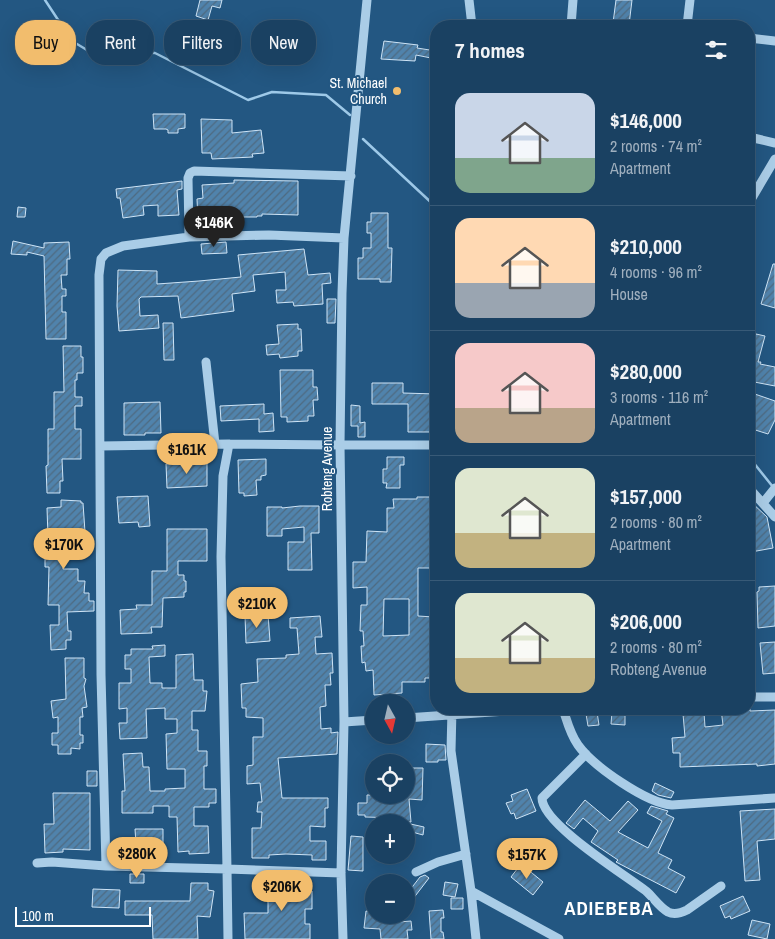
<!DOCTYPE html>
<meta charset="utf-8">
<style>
:root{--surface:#1a4162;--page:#234868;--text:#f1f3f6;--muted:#9fafbe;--line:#385a77;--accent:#f2bd6d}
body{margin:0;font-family:"Archivo Narrow",sans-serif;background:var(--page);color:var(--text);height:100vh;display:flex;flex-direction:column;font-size:19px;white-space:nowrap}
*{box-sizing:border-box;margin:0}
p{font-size:16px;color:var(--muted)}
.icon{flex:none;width:28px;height:28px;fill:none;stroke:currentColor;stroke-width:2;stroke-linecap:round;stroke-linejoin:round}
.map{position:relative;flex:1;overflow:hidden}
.details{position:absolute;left:430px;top:20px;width:325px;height:695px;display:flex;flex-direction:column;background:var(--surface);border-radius:20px;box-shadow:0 5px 20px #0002,0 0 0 1px var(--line)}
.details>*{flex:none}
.top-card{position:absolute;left:15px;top:20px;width:340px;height:45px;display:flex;gap:10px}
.needle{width:32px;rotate:172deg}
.fabs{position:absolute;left:365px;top:694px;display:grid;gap:10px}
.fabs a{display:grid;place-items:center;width:50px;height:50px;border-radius:50%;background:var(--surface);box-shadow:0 5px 20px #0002,0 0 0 1px var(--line);font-size:25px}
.scale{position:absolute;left:15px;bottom:12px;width:136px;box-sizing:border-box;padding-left:5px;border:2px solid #fff;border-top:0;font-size:14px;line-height:18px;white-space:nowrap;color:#fff;-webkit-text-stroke:4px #235782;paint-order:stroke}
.price{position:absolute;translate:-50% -42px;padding:0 11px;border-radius:18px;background:var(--accent);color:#111;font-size:16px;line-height:32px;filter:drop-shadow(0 1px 2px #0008)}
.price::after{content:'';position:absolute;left:50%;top:30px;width:15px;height:11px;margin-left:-8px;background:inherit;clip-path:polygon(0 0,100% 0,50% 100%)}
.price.on{background:#222;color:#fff}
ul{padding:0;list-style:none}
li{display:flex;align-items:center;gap:15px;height:125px;padding:0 25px}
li+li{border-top:1px solid var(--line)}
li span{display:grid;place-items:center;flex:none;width:140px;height:100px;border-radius:15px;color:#555}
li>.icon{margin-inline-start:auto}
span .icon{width:60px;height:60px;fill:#fffc;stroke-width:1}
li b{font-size:21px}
h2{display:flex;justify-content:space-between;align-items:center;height:60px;padding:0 25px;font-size:21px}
.tag{padding:0 18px;border-radius:20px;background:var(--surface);box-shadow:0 5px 20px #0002,0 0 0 1px var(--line);font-size:18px;line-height:45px}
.tag.on{background:var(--accent);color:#111}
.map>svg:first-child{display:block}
</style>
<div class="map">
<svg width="775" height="939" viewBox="0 0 775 939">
<defs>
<pattern id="building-hatch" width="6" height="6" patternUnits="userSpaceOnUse" patternTransform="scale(1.25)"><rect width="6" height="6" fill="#5083ac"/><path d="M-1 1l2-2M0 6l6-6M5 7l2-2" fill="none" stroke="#4e6a81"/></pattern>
</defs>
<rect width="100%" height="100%" fill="#235782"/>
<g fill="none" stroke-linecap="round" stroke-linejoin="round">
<path stroke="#9ec9e8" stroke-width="2.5" d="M45,0L72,41L87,50L155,53L248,100L272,92L326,95L350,115
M363,139L436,207
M749,457L773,487"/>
</g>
<path fill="url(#building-hatch)" stroke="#cee4f6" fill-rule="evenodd" d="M200,0H222L220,8L212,6L208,20L196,16Z
M616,0H632L629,25L613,23Z
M384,41L418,45L417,48L436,51V59L416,55L415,61L381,59Z
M153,114H185V128L178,129V133H168V130L166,129H154Z
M201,119L232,120V133L261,130L264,153L252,154L253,157L212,159L211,153H202Z
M234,180L298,181V215L262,214V216H257V217H227V219L198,220L197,199L203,198L202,185L234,183Z
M182,181V189L177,190L179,215L158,216V205L143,206L144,215L123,218L120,198H117L116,189Z
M18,207L26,208L25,217H17Z
M371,213H388V248H392L391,282H380V279H358V258H363V248H371V233H367V222H371Z
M13,241L44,248V243L69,242L70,259H67V275H61L62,289H66V296H62V312H66V339H46L44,256L27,252V255L11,254Z
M226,242L227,253L202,254L201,244Z
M304,249L308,275L330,273L331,283L322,284L323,304L294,306L293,302L277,303L276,290H286L285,272L253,275L255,291L232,294L234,311L181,318L178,296L141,297L139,299L140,316L158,315L159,328L119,331L117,306L118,270L157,271V284L199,281L241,277L238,255Z
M773,264H775V308L761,304Z
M327,299H336L335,323H327Z
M163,323H173L174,360H164Z
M298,324V329H301L302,351H298V356L280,358L279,354L267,355L266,345L279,344L277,325Z
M756,334L765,336L758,362H761L760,364L775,367V386L749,381V352L753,336H755Z
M63,346H81V357H83V373H77V380H75V397H82V406H75V429H81V459H62L63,481H60V493H47L46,466L48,465V429H54V392H64Z
M280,370H313V387H317L318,400H313L314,416H308V421L287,422V417H281Z
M372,383H403V393L436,394V432H408V404H372Z
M749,392L775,401V420L768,434L749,428Z
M160,402L161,433H145V435H124V403Z
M264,404V414L273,413L274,431L259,432V419L221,421L220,406Z
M351,405L360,406V423L365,422V437H358V426H351Z
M387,457H404V465H400V488H386L387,483H383V469H387Z
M266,459V475L261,476V480H256L257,495L244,496V493H239L238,460Z
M207,462V486L167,488L166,464Z
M148,496L150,526L139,527L138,522L119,523L117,497Z
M417,497H436V568H418V616L434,617V631H431V649H434V678H425V682H402V693L374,695L373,670L366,671L365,662L362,663L361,646H364L363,631H360L361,605H367V587L353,588V562H366L367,531L387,532V508H394L393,499H417ZM384,599H409V635L383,636Z
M61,500L81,501V503H83L85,532L62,533L63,569H78V581H85L84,593H89V601H94V611L67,612L68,631H71V640H66V649L51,650L50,625H59V605H48L49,567H45V537H48L47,508L61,507Z
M749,500L767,517L773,548L751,552L749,538Z
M300,506H319V533H311L312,570H288V542H304V527L282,529V536H267V507H282V508Z
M167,529H207V561H178V575H184V581H186V592H184V597L163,598L162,627H151L152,633L121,634L120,610L137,609L136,605H152V571H167Z
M775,586V626L758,628L757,592L759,591V587Z
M268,614L270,641L246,643L245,616Z
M320,616L322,637H315L316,654L332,653L333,673H330L331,685H325L326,706L320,707L321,729L331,728V733L338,732L337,754L278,758L282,798H328V808H325V827L310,826V841H326V860H312V855L286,854L269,855V858H252V828H261L262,812H257L258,802H262L260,783L247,784V766L253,765V737H263V718L246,717V708H242L241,684L258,682L257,659L286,658V655L299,654L297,628H290V618Z
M775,642V673L763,674L760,643Z
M165,645V656L149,657L150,683H162V688H176V655L193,654L194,680H203V691H207L205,711H192V730H198V751H207V766H204V789H216V803H209V807H194V826H208L209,853L189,854V851L178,852L177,817H169V806H153V813H122V791H125L123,754L142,753L143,767H149L150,791H165V789L185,788V769H167L166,734L177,733V719H165V708L146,709L147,738L120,739L119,723H127V708L119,709V683H131V669H125V655H131V649H153L152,646Z
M65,658H84V678L86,679L84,686L87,707L82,708L83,717H80V735H83V743H80V749L71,748V754H58V745H52V733H58V717L53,718L51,701L66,699Z
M721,709H750V711L775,710V764L757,766V764L680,767V753H673L672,738L685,737L683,714L704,712L705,727L723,725Z
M597,712L599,725L588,726L586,714Z
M612,712L625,713V725L611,724Z
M426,744L445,745L446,760H438V762H426Z
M408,768H423L422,800L409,799L411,822H399L401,818L365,817V815H358V803H367V795H407Z
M87,771H97V786H87Z
M655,783L674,792L671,798L658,795L652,791Z
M527,789L536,811L516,819L514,813L511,814L506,803L513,801L511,795Z
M53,793H90V850L63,849V852L45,853L44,824H54Z
M585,800L610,821L628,801L638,810L618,832L648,848L662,821L647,813L651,806L668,811L666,814L674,818L658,853L672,860L668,868L685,877L676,893L616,862L618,860L591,842L598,831L583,818L574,829L566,823Z
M775,809V839L757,841L760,880L745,881L740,811Z
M406,823L424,827L423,835L412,832L407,847Z
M135,829H163V844H158V849H143V844H136Z
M351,836L363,837V871L348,870Z
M521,864L543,882L533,895L511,877Z
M130,874H144V883H130Z
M425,875L429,878L406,908V895L420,877Z
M268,879L308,880V891H312V909H305V924H310V939H245L244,913H268V896H263V886H268Z
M445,882L458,884L455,897L443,895Z
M191,883H208V890L214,891L210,917L197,916L198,939H153L152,915H125V901H190Z
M93,889L120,890L119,908L92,907Z
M743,896L750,911L731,919L730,916L725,918L720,906Z
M451,898H463V909H451Z
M443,910L444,918H441V932H443L444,939H431L429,911Z
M366,911L374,912V915H404L399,922L411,921L412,930H407L408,939H381L380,929L364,928Z
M752,920L770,924L767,939L748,935Z"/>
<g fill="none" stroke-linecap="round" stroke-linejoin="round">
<path stroke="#aacde7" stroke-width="9" d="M469,0L472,26
M571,26L573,0
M687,26L690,0
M749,38L775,41
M749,137L775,143
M749,203L775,159
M189,237L188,178L190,173L194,171L351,176
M206,362L215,444
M229,444L223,476L221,557L227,869L341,873
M100,446L229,444L340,445H436
M749,488L775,517
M763,503L775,488
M749,697H775
M452,709L451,751L471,891L476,939
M563,709C567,721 570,734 578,745C593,766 646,803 672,805L775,798
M406,718L537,709
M344,722L374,720
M586,754L542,798C542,824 624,874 646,891C653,897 659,907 668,912C674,915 681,913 687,910L721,886
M37,863L52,862L106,866
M416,872L438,862L466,854
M471,891L559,939
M228,939L227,869L106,866L101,675L99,275L101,259L106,253L123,246L189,237L269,235L344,238
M343,939L341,873L344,722L340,445L342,293L344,238L367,0"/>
</g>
<circle fill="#f2bd6d" stroke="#235782" stroke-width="2" cx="397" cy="91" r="5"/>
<g text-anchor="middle" stroke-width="4" stroke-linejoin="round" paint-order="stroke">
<g font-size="14" fill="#fff" stroke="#235782" text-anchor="end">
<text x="387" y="88">St. Michael<tspan x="387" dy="16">Church</tspan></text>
</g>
<g font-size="14" fill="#fff" stroke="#235782">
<text transform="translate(327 469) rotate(-90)" y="5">Robteng Avenue</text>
</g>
<g font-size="19" font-weight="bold" letter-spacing="1" fill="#fff" stroke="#235782">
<text x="609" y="915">ADIEBEBA</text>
</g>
</g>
</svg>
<div class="fabs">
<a><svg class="needle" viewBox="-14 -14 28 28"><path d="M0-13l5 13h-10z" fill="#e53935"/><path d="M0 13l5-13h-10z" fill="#9fafbe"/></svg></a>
<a><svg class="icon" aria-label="locate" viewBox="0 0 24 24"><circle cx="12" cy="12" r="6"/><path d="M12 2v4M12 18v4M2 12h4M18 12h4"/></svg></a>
<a>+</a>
<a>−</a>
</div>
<div class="scale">100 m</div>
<b class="price on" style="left:214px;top:248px">$146K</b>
<b class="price" style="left:187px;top:475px">$161K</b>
<b class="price" style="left:64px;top:570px">$170K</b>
<b class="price" style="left:257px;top:629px">$210K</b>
<b class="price" style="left:137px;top:879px">$280K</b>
<b class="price" style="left:527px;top:880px">$157K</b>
<b class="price" style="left:282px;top:912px">$206K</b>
<div class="top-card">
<a class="tag on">Buy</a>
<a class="tag">Rent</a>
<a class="tag">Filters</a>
<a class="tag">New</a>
</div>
<section class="details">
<h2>7 homes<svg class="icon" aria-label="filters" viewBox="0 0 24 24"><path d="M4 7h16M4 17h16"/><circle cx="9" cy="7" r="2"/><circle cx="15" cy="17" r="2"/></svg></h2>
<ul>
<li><span style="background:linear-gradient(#c9d6e8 65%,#7fa58c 0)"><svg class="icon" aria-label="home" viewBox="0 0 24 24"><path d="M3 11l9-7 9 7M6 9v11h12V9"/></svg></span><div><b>$146,000</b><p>2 rooms · 74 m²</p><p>Apartment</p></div></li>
<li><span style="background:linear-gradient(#ffd9b3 65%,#9aa5b1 0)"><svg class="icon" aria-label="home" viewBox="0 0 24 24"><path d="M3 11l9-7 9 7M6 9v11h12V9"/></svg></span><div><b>$210,000</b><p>4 rooms · 96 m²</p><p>House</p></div></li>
<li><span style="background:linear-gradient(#f6c9c9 65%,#b9a48a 0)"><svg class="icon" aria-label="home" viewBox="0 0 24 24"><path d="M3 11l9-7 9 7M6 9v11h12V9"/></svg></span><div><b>$280,000</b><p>3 rooms · 116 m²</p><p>Apartment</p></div></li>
<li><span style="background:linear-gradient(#dfe7d0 65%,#c2b280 0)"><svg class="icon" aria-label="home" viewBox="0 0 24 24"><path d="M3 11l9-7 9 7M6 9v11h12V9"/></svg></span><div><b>$157,000</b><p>2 rooms · 80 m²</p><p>Apartment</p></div></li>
<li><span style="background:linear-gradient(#dfe7d0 65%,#c2b280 0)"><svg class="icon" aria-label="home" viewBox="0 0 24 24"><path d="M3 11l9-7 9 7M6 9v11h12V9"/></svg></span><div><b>$206,000</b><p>2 rooms · 80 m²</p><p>Robteng Avenue</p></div></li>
</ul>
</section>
</div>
